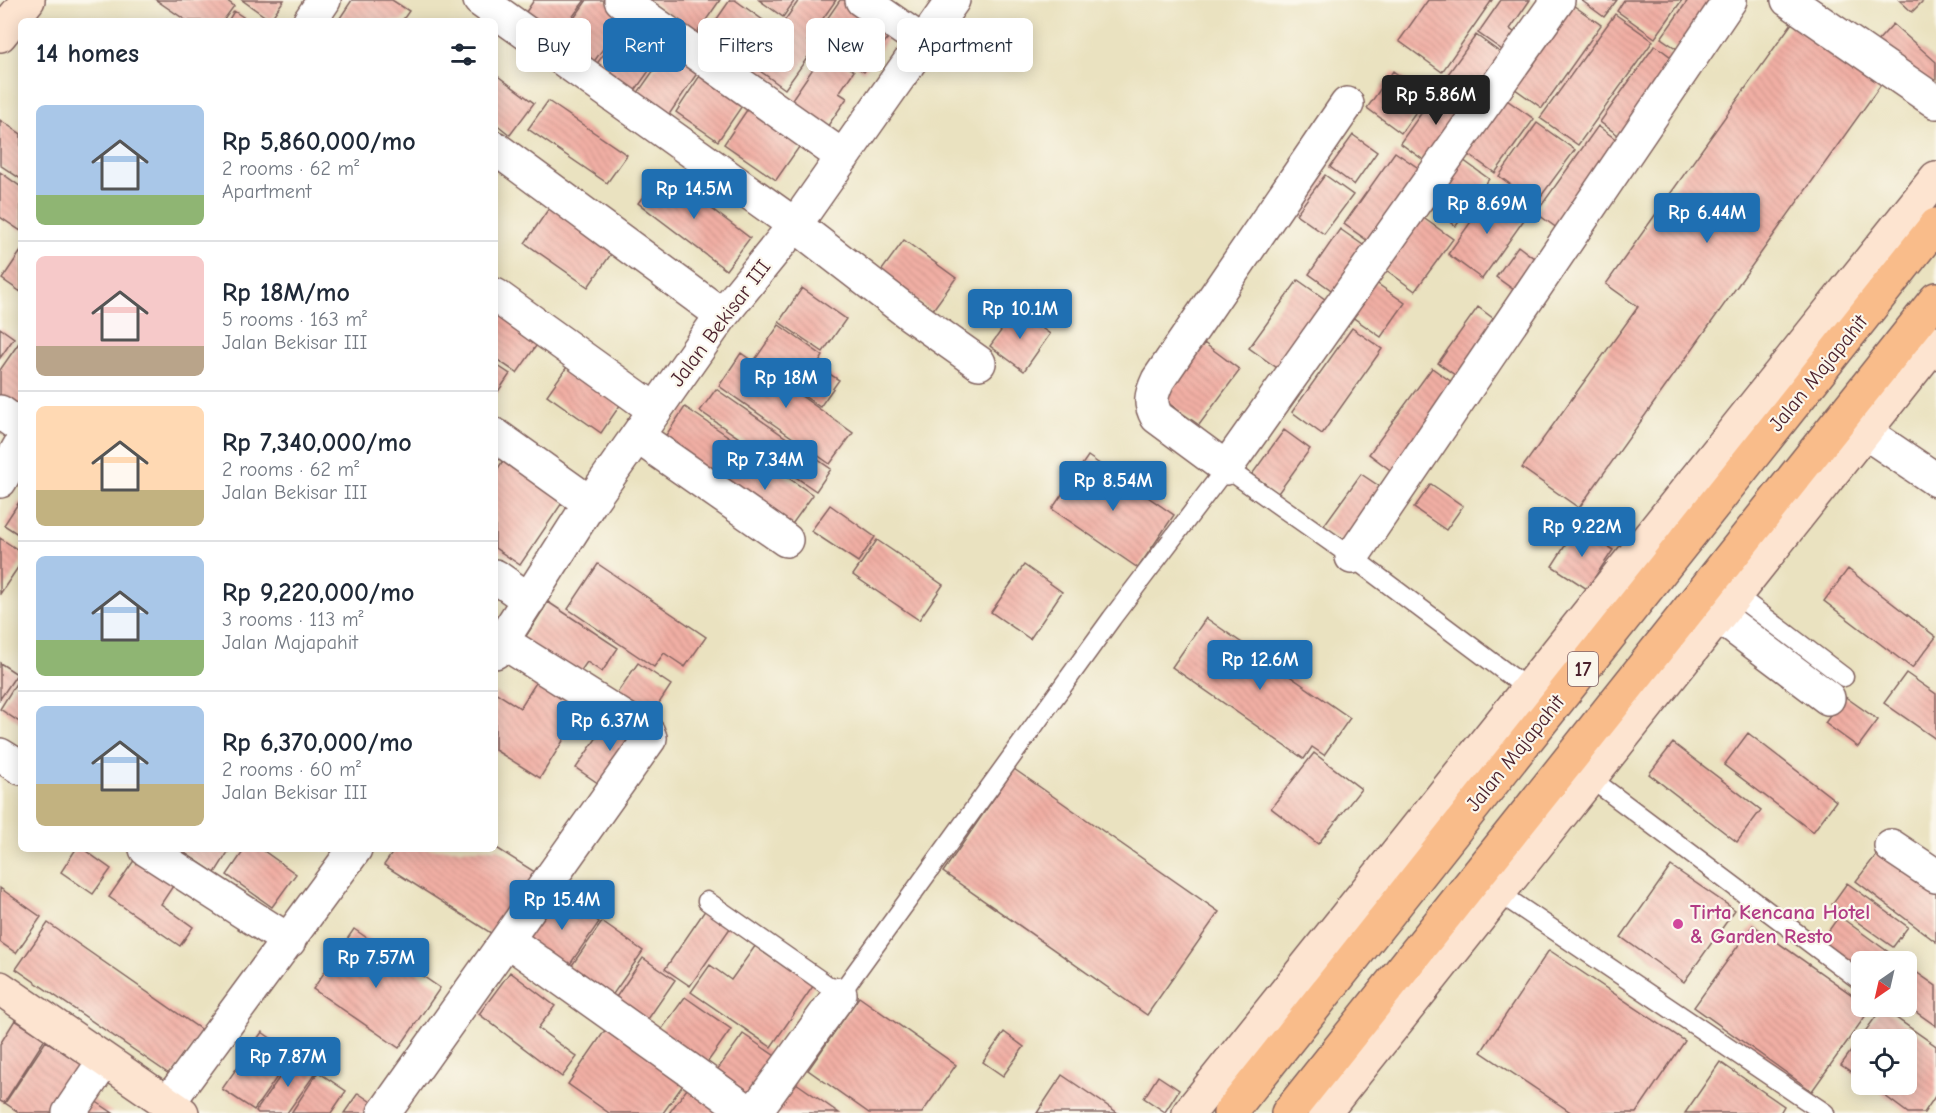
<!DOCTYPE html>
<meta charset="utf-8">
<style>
:root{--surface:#fff;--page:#f6f6f7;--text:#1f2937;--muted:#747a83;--line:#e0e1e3;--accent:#1f6fb2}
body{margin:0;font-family:"Comic Neue",sans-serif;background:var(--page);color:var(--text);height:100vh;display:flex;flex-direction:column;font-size:22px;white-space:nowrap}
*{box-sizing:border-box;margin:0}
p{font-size:20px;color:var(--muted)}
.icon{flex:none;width:33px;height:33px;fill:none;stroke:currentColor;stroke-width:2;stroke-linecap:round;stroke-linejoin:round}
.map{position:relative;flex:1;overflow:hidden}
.side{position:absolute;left:18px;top:18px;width:480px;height:834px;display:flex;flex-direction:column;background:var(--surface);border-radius:9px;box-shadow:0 3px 15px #0003}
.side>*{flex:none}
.top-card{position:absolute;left:516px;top:18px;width:570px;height:54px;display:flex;gap:12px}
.needle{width:39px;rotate:214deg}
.buttons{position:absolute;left:1851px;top:951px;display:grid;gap:12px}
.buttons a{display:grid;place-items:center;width:66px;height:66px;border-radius:9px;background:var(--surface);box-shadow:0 3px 15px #0003;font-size:30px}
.price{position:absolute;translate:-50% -51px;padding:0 14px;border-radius:6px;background:var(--accent);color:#fff;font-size:20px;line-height:39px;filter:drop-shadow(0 2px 3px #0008)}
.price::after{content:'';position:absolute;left:50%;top:36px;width:18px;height:14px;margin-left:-9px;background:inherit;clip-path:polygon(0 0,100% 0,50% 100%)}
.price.current{background:#222;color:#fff}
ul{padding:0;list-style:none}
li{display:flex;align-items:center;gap:18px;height:150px;padding:0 18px}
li+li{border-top:2px solid var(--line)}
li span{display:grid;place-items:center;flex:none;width:168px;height:120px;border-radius:9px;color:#555}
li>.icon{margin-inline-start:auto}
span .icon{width:72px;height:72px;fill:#fffc;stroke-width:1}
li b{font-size:26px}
h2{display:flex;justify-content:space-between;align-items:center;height:72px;padding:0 18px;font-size:26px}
.pill{padding:0 21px;border-radius:9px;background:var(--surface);box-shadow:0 3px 15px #0003;font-size:21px;line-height:54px}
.pill.current{background:var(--accent);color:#fff}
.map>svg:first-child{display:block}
</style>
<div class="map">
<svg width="1936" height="1113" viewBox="0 0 1936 1113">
<defs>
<pattern id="building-back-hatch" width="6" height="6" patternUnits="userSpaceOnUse" patternTransform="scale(1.5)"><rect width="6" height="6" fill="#f1afa4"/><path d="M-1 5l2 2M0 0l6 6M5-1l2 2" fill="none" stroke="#d0968d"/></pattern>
</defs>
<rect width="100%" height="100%" fill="#fbf7ec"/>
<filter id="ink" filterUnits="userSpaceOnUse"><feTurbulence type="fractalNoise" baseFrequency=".0167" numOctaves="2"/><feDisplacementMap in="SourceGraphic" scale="12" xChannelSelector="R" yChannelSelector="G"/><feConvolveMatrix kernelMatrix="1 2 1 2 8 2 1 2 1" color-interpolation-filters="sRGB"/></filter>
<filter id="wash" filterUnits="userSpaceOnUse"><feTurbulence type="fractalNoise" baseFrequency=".008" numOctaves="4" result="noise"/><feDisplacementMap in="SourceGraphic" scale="24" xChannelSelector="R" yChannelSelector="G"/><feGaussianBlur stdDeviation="1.35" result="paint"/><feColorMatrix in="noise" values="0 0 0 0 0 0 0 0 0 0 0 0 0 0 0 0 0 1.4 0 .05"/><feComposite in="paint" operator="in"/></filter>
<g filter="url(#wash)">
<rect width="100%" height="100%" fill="#eae2c0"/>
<g id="blocks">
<path fill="url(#building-back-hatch)" d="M156,0H226L234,6L223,21H187Z
M242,0H284L270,20Z
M352,0H392L409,11L402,21H345L340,18Z
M534,0H585L557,38L524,15Z
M587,0H605L627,15L593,63L559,39Z
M650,0H720L697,33Z
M730,0H735L767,23L738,64L703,39Z
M759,0H795L783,17Z
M799,0H836L807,41L815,47L785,89L753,66Z
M840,0H845L892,32L864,72L814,38Z
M1428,0H1492L1442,72L1399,41Z
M1501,0H1530L1510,29L1523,39L1511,56L1478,33Z
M1581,0H1617L1604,17Z
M1624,0H1682L1655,38L1617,11Z
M1688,0H1714L1686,55L1661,38Z
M1899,0H1924L1912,12Z
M1570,3L1601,25L1542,108L1511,86Z
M234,11L249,21H228Z
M1615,14L1653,41L1578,145L1540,118Z
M1797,16L1885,79L1579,508L1522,468L1638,307L1606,284Z
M628,20L666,47L634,92L596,65Z
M1893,24L1936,62V79L1925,91L1874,45Z
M1476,35L1509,59L1477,105L1443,81Z
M1655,45L1683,66L1628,142L1600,122Z
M670,47L700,69L668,116L637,94Z
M825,51L854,71L839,93L847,98L825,130L788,105Z
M703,71L746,100L718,141L676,112Z
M1393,71L1427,96L1401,133L1367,108Z
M495,74L534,103L510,135L495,123Z
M1440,87L1473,110L1432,166L1400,143Z
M1504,98L1534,119L1495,173L1465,152Z
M548,101L627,155L607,183L528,129Z
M751,104L804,140L776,180L724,144Z
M0,120L21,134V179L0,165Z
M1537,123L1575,150L1536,203L1499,176Z
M1598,126L1626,147L1564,233L1536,213Z
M1353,135L1377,152L1354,185L1330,167Z
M1395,152L1430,176L1378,248L1344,224Z
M1456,155L1489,179L1456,226L1422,201Z
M662,171L750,238L726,270L638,203Z
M0,172L21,187V231L0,217Z
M1325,175L1353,195L1324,234L1296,214Z
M1492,192L1526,217L1482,279L1448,254Z
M554,201L618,244L588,287L525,243Z
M1422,217L1453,239L1415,291L1385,269Z
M1340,229L1373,252L1341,297L1309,274Z
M904,240L956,278L932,311L879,274Z
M1518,246L1543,265L1521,295L1496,277Z
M21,251V292L2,279Z
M1298,280L1336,307L1287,375L1249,348Z
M1372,280L1405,303L1381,337L1348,314Z
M802,288L846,319L823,352L779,322Z
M495,307L541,339L517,373L495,358Z
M1478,307L1502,325L1462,380L1438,363Z
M1016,310L1050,334L1024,371L990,346Z
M779,325L823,356L817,366L839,380L820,407L754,361Z
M0,328L14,338L0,358Z
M1352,328L1382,349L1322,434L1292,412Z
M21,340V411L0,396V370Z
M1204,343L1240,370L1199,425L1164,400Z
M741,353L853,433L830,464L719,386Z
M495,364L510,374L495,396Z
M569,364L623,401L601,433L547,395Z
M1432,368L1460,388L1397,475L1369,454Z
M716,389L831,469L816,491L700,411Z
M685,407L741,445L714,486L658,447Z
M1284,430L1310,449L1276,496L1250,477Z
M745,448L813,495L785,534L718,488Z
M1088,456L1174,515L1138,568L1052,509Z
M504,459L564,500L520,565L495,548V473Z
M1361,474L1385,490L1346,545L1322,528Z
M1431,484L1463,506L1446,530L1414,508Z
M21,499V536L4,525Z
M830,505L875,537L858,562L811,531Z
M1577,527L1613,550L1587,589L1552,566Z
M0,538L21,552V563L0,594Z
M877,540L943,585L919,620L853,575Z
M598,564L706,637L685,667L664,653L654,667L568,609Z
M1024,565L1062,592L1030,639L991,612Z
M1848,569L1936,637L1912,668L1824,601Z
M548,602L618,648L602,672L587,662L573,682L519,647Z
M1206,618L1350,718L1324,755L1312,747L1304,759L1172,667Z
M0,663L17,674L0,699Z
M638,663L671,685L646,723L612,700Z
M1906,673L1936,694V739L1884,703Z
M18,680L21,682V723L0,709Z
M537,681L582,710L540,778L495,750V692L520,708Z
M1844,696L1878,720L1858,747L1825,723Z
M612,715L644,736L608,790L576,768Z
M1748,733L1836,801L1813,832L1724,765Z
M1673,743L1761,810L1737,842L1649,774Z
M1314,753L1361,789L1318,844L1271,808Z
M1014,769L1219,912L1147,1015L943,872Z
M495,847L538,874L497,937L384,865L395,849H495Z
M76,849H83L111,869L93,894L61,872Z
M179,849H230L215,873Z
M245,849H261L296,874L272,907L227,875Z
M1880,850L1936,893V942L1856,881Z
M137,856L175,883L161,904L193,927L180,946L109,897Z
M1671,866L1735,910L1684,982L1621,937Z
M1847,883L1908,927L1893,947L1832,904Z
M0,888L41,917L16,953L0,942Z
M558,892L599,922L566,970L524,940Z
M708,906L733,924L690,986L665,969Z
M1839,916L1902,962H1862V973L1820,943Z
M602,922L643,951L609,1000L568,971Z
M48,923L203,1031L172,1076L16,969Z
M1753,925L1862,1002V1006L1871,1008L1812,1091L1694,1007Z
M354,929L440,988L399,1048L313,989Z
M758,942L816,982L771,1047L691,992L710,965L731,980Z
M1549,950L1685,1041L1636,1113H1572L1481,1052Z
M643,958L675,980L644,1025L612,1003Z
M1906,965L1936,986V1026L1906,1005Z
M510,972L555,1006L538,1028L577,1057L562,1077L479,1014Z
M685,997L731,1029L702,1070L656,1037Z
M859,997L956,1065L922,1113H869L808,1070Z
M1882,1008L1936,1046V1095L1924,1113H1908L1869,1084H1906V1040H1862V1079L1841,1065Z
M15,1020L45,1039L4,1103L0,1101V1044Z
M610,1023L688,1078L663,1113H609L568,1084Z
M262,1032L293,1054L254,1110L222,1089Z
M1004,1032L1024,1047L1003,1076L983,1062Z
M743,1034L778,1058L747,1102L712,1077Z
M46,1041L86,1067L56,1113H20L5,1103Z
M295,1055L317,1071L287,1113H258L256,1111Z
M1720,1062L1784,1106L1780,1113H1685Z
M318,1072L346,1091L331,1113H291Z
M1062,1075L1118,1113H1037Z
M786,1076L839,1113H761Z
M1158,1076L1179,1090L1165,1112L1144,1098Z
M690,1085L729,1113H669Z
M358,1093L383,1110L380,1113H344Z
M92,1099L113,1113H83Z"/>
</g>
</g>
<g filter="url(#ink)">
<use href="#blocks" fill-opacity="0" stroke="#82635f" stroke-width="1.5"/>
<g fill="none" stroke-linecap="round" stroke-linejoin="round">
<g stroke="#82635f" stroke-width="21">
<path id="lane" d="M1736,595L1844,677
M1590,778L1858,979
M1499,893L1825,1113
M707,901L840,994L1112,618L1226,468L1352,557L1528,689"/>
</g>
<g stroke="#82635f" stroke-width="36">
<path id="street" d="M480,0L795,225L910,314L979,363
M621,0L843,157
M862,0L924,43
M1788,0L1936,102
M310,21L324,0
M1347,104L1158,380C1151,395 1149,403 1157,417L1226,468L1558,0
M495,148L722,315
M495,295L655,410
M0,412L21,427
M1865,432L1936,480
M495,435L590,503
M637,436L786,540
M0,481L21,444
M1352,557L1730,0
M495,576L529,600
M1719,616L1828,698
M495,652L590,503L722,315L795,225L953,0
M0,755L21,768
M1891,846L1936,876
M146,849L289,941
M507,940L750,1113
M168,1103L355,849
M69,1113L104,1061
M384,1113L650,738L648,733L503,642
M754,1113L840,994"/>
</g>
<g stroke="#82635f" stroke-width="36">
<path id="secondary" d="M0,35L28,0
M0,988L182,1113
M1189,1113L1936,178
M1324,1113L1936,342"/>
</g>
<g stroke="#82635f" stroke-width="36">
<path id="highway" d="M1230,1113L1936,225
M1288,1113L1936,299"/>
</g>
<use href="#lane" stroke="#fff" stroke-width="18"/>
<use href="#street" stroke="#fff" stroke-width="33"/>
<use href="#secondary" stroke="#fde4d0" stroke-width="33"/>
<use href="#highway" stroke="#f9bc8a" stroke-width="33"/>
</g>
</g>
<circle fill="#d1479c" stroke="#fbf7ec" stroke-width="2" cx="1678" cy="924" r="6"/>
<g text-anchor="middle" stroke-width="4.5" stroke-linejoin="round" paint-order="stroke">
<rect fill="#fbf7ec" stroke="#7f6065" stroke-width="1.5" x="1568" y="652" width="30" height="34" rx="4.5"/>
<g font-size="20" font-weight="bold" fill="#4a1f2b">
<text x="1583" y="676">17</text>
</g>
<g font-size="21" fill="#4a1f2b" stroke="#fbf7ec">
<text transform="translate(720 323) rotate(-53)" y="7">Jalan Bekisar III</text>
<text transform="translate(1818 373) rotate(-51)" y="7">Jalan Majapahit</text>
<text transform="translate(1515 753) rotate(-51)" y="7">Jalan Majapahit</text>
</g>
<g font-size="21" font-weight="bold" fill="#b23c85" stroke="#fbf7ec" text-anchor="start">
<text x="1690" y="919">Tirta Kencana Hotel<tspan x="1690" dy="24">&amp; Garden Resto</tspan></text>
</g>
</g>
</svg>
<div class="buttons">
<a><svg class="needle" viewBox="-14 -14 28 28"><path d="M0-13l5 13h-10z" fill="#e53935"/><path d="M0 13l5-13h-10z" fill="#747a83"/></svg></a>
<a><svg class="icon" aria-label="locate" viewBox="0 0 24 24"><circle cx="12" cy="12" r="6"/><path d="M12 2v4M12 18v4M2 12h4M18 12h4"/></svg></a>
</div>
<b class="price current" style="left:1436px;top:126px">Rp 5.86M</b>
<b class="price" style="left:694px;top:220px">Rp 14.5M</b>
<b class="price" style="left:1487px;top:235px">Rp 8.69M</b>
<b class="price" style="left:1707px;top:244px">Rp 6.44M</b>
<b class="price" style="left:1020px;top:340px">Rp 10.1M</b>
<b class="price" style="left:786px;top:409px">Rp 18M</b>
<b class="price" style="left:765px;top:491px">Rp 7.34M</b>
<b class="price" style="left:1113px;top:512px">Rp 8.54M</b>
<b class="price" style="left:1582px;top:558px">Rp 9.22M</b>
<b class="price" style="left:1260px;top:691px">Rp 12.6M</b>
<b class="price" style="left:610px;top:752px">Rp 6.37M</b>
<b class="price" style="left:562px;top:931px">Rp 15.4M</b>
<b class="price" style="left:376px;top:989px">Rp 7.57M</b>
<b class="price" style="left:288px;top:1088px">Rp 7.87M</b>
<div class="top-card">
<a class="pill">Buy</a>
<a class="pill current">Rent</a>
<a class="pill">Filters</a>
<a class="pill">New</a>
<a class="pill">Apartment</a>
</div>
<section class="side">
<h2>14 homes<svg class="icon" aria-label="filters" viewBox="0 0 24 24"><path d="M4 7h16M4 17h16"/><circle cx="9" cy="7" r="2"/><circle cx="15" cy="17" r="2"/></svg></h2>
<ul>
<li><span style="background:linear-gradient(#a9c7e8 75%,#8fb573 0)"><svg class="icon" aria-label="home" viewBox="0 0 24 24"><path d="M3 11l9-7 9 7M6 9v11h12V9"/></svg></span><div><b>Rp 5,860,000/mo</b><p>2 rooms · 62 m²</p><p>Apartment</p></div></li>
<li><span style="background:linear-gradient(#f6c9c9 75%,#b9a48a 0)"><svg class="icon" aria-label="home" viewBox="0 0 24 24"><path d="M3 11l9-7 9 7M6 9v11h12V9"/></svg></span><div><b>Rp 18M/mo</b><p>5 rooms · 163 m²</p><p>Jalan Bekisar III</p></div></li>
<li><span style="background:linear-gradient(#ffd9b3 70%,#c2b280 0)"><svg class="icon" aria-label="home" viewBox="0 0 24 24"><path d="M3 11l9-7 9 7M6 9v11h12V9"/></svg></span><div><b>Rp 7,340,000/mo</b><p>2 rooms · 62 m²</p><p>Jalan Bekisar III</p></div></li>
<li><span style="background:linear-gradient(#a9c7e8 70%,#8fb573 0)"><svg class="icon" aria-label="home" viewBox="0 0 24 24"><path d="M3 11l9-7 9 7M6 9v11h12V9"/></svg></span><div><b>Rp 9,220,000/mo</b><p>3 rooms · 113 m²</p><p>Jalan Majapahit</p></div></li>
<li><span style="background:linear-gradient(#a9c7e8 65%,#c2b280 0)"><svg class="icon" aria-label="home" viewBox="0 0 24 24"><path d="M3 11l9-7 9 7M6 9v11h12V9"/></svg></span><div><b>Rp 6,370,000/mo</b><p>2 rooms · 60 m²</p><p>Jalan Bekisar III</p></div></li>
</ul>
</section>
</div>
